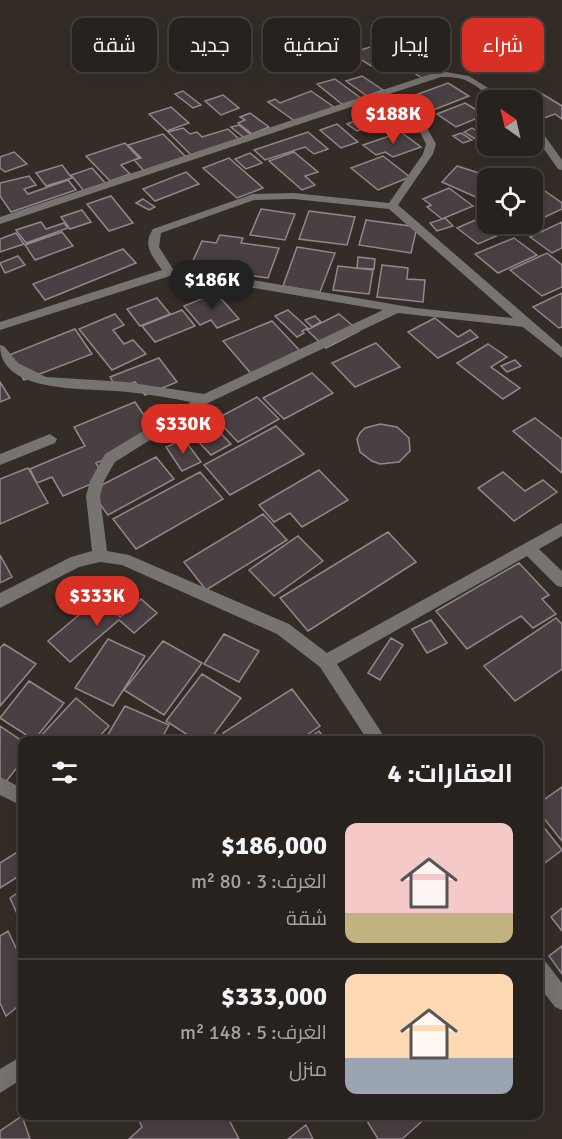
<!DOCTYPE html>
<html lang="ar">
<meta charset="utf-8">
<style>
:root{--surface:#27221d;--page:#332f2a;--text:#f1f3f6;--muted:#a4a4a4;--line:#433f3b;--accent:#d93025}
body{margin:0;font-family:Signika,Cairo,sans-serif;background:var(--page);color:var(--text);direction:rtl;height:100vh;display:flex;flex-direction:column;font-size:22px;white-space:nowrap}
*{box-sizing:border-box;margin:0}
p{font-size:20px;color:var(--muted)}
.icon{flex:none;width:33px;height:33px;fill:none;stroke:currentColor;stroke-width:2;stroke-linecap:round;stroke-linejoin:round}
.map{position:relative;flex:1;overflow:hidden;direction:ltr}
.drawer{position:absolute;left:18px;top:736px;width:525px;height:384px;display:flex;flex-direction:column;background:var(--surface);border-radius:12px;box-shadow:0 6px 24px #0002,0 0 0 2px var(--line);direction:rtl}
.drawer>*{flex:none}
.banner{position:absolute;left:18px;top:18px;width:526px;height:54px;direction:rtl;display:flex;gap:12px}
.needle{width:39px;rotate:326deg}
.controls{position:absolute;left:477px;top:90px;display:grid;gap:12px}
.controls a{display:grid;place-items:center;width:66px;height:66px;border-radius:12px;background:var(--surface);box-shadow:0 6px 24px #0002,0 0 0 2px var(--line);font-size:30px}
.price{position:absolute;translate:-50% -51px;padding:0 14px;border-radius:21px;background:var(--accent);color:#fff;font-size:20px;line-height:39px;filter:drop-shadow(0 2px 3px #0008)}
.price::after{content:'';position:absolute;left:50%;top:36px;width:18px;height:14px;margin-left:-9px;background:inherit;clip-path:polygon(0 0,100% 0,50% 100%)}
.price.on{background:#222;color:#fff}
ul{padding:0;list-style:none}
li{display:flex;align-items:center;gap:18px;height:150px;padding:0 30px}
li+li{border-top:2px solid var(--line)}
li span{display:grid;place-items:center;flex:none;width:168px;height:120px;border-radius:12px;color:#555}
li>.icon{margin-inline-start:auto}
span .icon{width:72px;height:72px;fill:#fffc;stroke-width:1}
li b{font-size:26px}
h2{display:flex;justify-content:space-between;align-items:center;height:72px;padding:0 30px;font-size:26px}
.pill{padding:0 21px;border-radius:12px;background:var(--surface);box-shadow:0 6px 24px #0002,0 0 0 2px var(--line);font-size:21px;line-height:54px}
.pill.on{background:var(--accent);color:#fff}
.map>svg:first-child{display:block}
</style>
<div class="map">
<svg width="562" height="1139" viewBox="0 0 562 1139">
<rect width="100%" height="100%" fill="#342d27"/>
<path fill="#4a4044" stroke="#92878a" stroke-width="1.5" d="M472,27L485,31L478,36L465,32Z
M392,46L401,54L388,57L379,48Z
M370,47L390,60L371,66L351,53Z
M409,51L441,73L423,79L392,57Z
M338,54L356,67L335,73L318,61Z
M362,76L383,90L367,96L346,81Z
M335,79L362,99L343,105L317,84Z
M448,83L469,96L423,114L402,100Z
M534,89L562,106V119L555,114L544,118L532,111V100H527L530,99L522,94Z
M183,91L201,105L193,108L175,94Z
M311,91L334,107L296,122L268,102L275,99L280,103Z
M223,95L239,108L221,115L205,101Z
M465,103L485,115L456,127L437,114Z
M171,107L189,123L167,131L149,114Z
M250,113L269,127L252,134L238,123L245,120L240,117Z
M368,116L378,123L357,131L347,124Z
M337,124L358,142L341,148L320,130Z
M239,125L251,135L243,137L231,127Z
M183,128L190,134L197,132L202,137L228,129L240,140L192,156L168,132Z
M472,128L484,136L488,135V144L485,145L464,132Z
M308,132L328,149L314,154L305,147L265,160L254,150Z
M401,132L421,147L393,157L385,152L376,155L363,145Z
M461,133L472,140L463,143L453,136Z
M163,134L186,157L144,171L134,160L141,158L128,145Z
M125,143L139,158L121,165L130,174L110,181L86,156Z
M14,152L27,164L5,172L0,168V157Z
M294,152L318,172L305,176L315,185L302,190L269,161Z
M250,153L262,163L246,169L235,159Z
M383,156L410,177L378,190L351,168Z
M229,158L263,188L237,198L203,168Z
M62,165L72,178L46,186L36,173Z
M457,166L495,178H488V187L478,198L442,182Z
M92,168L106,184L84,191L71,175Z
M186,172L199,184L155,201L143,189Z
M29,176L36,185L24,189L28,194L68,180L76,190L11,212L0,196V183Z
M449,188L473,206L442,219L427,207L431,205L423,199Z
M545,191L562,203V209L532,223V196Z
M111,196L133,223L109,231L87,204Z
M143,199L155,207L149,210L136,203Z
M261,209L295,214L285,240L250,235Z
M82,210L91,222L70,229L61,217Z
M309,211L355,217L347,245L299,239Z
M487,215L488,224H497L508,231L478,244L457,228Z
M445,218L453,226L437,231L430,223Z
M366,220L417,227L411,253L359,245Z
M41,222L46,229L64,223L68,228L26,243L16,230Z
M562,222V248L552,253L530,237Z
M62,232L73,246L35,260L25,245Z
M16,233L24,244L0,252V239Z
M220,235L243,238L241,243L279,248L268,278L190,267L202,241L216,243Z
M514,238L537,255L498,273L475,254Z
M297,247L335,253L320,292L283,286Z
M123,249L136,263L45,300L33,284Z
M547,253L562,265V287L542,296L510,270Z
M18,256L25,265L5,273L0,263Z
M358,257L375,259L374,269L357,268Z
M382,265L408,268L407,279L425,280L423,302L377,297Z
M338,266L373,270L369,294L333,290Z
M216,293L239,319L217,328L211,320L200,325L184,306Z
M562,293V327L559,328L533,307Z
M157,298L170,314L140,326L127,309Z
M182,310L195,326L155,342L142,326Z
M288,310L308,328L302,331L304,333L297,337L275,316Z
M115,314L124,325L113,330L124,344L133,340L146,354L112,370L79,329Z
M339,314L359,331L326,348L307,330Z
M315,316L321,322L312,327L305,320Z
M435,318L458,337L470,330L478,337L438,358L408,332Z
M272,321L304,355L254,377L223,341Z
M75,329L92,354L24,380L9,355Z
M376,343L400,367L355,387L332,363Z
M488,344L507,357L491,367L520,388L503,399L457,363Z
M159,358L177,382L145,395L135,382L117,389L110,377Z
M515,360L521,366L507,372L501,366Z
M312,373L333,393L284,419L263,398Z
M0,382L10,398L0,402Z
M257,397L279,419L238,442L216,419Z
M135,402L158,436L96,463L105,478L63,496L52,477L37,483L30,469L85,446L74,427Z
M535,418L562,439V473L513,431Z
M209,421L231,444L211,455L189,432Z
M380,424L397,427L409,438L410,451L399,462L380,464L372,461L360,452L357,439L360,433L365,428Z
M276,426L304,454L230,495L204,465Z
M184,439L201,462L182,471L166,447Z
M156,457L174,479L108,515L90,491Z
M28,468L48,503L0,524V479Z
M319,470L348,500L302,527L290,513L274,522L259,505Z
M200,472L223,499L136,549L113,519Z
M503,472L525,491L543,480L557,492L514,521L478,488Z
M263,514L287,540L206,590L184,562Z
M388,532L416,562L308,631L280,598Z
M298,536L323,561L274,596L249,570Z
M0,555L12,577L0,583Z
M519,563L549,595L542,599L556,614L533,628L521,616L467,649L436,611Z
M99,598L120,617L141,599L157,613L134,633L119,620L70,662L48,641Z
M556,618L562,624V669L515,701L484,666Z
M431,620L447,643L427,653L412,629Z
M224,634L259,651L239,682L204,664Z
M391,638L403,645L380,680L368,673Z
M108,639L145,656L113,706L75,688Z
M163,641L202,663L164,715L124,690Z
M4,644L36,664L0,706V648Z
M202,674L241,698L209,741H197L166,721Z
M29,681L64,703L34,740L0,718Z
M292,689L320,726L298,741H228L223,733Z
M76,698L109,726L95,741H36Z
M125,706L169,725L160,741H104Z
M0,726L22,741V761L5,783L0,780Z
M319,731L326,741H304Z
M562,787V841L538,811V804Z
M538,820L562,850L538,868Z
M22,849V874L0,888V863Z
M22,890V925L10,898Z
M562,908V931L551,917Z
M8,931L22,961V1003L6,1016L0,1003V936Z
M562,946V974L549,956Z
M22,1116L30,1139H0V1131Z
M137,1116H227L239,1139H129L142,1127Z
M364,1116H428L402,1139H378Z
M306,1125L313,1139H288Z"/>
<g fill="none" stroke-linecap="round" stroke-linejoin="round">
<path fill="#777370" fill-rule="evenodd" d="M440,71L469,76L507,100C492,102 482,88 469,82C460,77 451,77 441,77L383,96L427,128L436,144L433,154L398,205L562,347V358L523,327L398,313L210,402L115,462L104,481L100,496L107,551L129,555L289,624L327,653L562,523V536L539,549L562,571V587L557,586L527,556L337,664L387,741H368L320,667L277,634L122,565L100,562L79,567L0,608V593L71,557L92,551L86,496L90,481L105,454L191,402C170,398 148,394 127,392C92,387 0,396 0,345L4,346L18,363L46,377L126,382L204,394L383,310L218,282L170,276L0,330V322L162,270C152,256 142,245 153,229L253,194L294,193L389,203L423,154L426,144L420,132L375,99L0,224V217ZM294,199L389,209L513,318L415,308L218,274L173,269L159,247L161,233L254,200Z
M532,121L535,122L562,160V170L558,169L532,132Z
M50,434L57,439L55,443L0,465V454Z
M0,777L22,788V806L0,795Z
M538,958L545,961L562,983V1010L555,1007L538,985Z
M22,1056V1079L0,1093V1069Z"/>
</g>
</svg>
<div class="controls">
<a><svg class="needle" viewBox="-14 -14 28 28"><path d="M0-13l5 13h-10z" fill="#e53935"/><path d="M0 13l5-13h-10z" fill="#a4a4a4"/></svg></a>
<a><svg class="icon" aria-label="locate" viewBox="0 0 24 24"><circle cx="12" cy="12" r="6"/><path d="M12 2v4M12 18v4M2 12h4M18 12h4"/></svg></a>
</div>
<b class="price" style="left:393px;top:145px">$188K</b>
<b class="price on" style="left:212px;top:311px">$186K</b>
<b class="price" style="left:183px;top:455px">$330K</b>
<b class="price" style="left:97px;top:627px">$333K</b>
<div class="banner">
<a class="pill on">شراء</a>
<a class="pill">إيجار</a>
<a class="pill">تصفية</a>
<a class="pill">جديد</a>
<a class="pill">شقة</a>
</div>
<section class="drawer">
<h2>العقارات: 4<svg class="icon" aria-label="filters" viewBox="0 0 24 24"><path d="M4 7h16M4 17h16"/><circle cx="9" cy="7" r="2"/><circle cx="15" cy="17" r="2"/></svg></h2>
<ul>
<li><span style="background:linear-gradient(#f6c9c9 75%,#c2b280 0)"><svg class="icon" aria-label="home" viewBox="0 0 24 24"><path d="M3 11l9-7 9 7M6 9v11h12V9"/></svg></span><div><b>$186,000</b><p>الغرف: 3 · 80 m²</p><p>شقة</p></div></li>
<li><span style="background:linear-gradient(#ffd9b3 70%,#9aa5b1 0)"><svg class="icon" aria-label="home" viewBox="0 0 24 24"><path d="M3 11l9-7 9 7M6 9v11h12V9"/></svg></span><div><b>$333,000</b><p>الغرف: 5 · 148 m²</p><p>منزل</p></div></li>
</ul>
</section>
</div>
